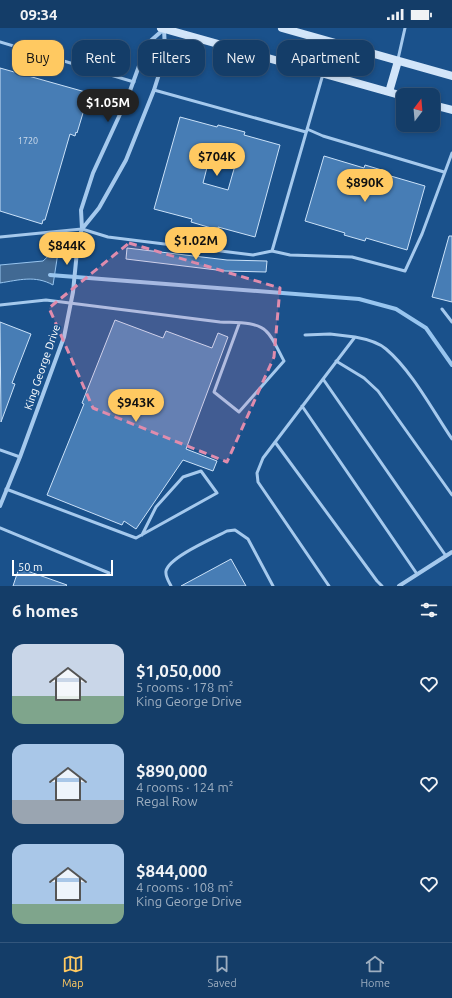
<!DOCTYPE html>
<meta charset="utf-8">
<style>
:root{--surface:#143d68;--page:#214871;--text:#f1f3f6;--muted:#9daec0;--line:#33567c;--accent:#ffc961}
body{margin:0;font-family:Ubuntu,sans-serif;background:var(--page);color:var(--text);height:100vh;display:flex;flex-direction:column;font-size:15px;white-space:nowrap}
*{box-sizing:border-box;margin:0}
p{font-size:13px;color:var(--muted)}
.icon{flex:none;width:22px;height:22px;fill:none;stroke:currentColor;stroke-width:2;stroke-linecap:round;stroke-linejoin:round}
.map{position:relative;height:558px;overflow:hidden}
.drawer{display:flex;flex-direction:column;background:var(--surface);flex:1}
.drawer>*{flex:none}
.top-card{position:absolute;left:12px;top:12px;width:428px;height:36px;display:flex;gap:8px}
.needle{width:26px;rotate:16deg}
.buttons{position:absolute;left:396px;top:60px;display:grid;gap:8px}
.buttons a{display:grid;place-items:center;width:44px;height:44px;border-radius:8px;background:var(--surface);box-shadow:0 2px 6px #0003,0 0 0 1px var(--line);font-size:20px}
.scale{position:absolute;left:12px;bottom:10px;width:101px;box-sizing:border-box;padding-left:4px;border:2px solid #fff;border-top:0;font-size:11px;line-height:14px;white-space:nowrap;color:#fff;-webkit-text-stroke:3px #1a518b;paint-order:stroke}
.price{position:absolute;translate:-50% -34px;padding:0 9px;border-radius:14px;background:var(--accent);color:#111;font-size:13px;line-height:26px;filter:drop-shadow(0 1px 2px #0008)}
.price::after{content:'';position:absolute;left:50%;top:24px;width:12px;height:9px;margin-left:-6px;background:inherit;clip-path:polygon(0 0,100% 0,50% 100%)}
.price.current{background:#222;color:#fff}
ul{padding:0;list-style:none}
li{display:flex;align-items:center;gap:12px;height:100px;padding:0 12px}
li span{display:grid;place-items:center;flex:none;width:112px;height:80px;border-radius:12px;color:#555}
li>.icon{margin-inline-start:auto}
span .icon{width:48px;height:48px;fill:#fffc;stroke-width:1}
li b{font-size:17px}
h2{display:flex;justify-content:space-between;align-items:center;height:48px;padding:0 12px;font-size:17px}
.tag{padding:0 14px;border-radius:12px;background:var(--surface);box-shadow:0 2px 6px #0003,0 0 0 1px var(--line);font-size:14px;line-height:36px}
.tag.current{background:var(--accent);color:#111}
.status{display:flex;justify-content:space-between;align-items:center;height:28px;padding:0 20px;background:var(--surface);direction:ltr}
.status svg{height:11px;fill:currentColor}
.menu{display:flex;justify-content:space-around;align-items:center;height:56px;border-top:1px solid var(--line);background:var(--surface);font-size:11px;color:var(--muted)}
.menu a{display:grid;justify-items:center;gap:2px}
.menu .current{color:var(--accent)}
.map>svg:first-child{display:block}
</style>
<div class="status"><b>09:34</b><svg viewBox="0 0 49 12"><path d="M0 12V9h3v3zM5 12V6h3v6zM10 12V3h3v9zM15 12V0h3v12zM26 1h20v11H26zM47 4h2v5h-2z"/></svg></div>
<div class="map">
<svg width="452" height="558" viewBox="0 0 452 558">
<rect width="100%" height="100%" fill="#1a518b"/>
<path fill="#416993" stroke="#98c5ef" d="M59,218L53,257C35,247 19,252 0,255V237L43,233Z"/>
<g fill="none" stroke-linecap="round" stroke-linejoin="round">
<path stroke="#98c5ef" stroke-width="4" d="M50,247L359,271L396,281L426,300L452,337"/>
</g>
<path fill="#477db5" stroke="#cbe2f9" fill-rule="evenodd" d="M0,40L89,65L77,105L76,104L75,108L70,106L45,192H43L42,196L0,183Z
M180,89L217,99L218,97L245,104L244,107L280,117L255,209L218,199V202L191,194L192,191L154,181ZM212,120L238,127L228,162L203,155Z
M324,128L364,140L365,137L385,143L384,146L425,158L407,222L366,210L365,213L344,207L345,205L305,193Z
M449,208H452V274L432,269Z
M127,220L227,232L267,233L266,244L225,243L126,231Z
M115,292L163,310L166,303L212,320L218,305L228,309L186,421L217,433L213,443L183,432L136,501L124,493L122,497L47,467L84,376L82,375Z
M0,294L31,306L12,355L15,356L1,394Z
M231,531L246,558H181Z
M19,540L67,557L66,558H13Z"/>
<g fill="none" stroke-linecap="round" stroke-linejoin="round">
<path stroke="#a5c9ed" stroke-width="3" d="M0,14L134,54
M398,31L405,0
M154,62L306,104
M307,101L323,108L444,144
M0,209L82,201L108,209L253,227L272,223L323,46
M272,223L290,227L352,229L405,243L422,206L452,125
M0,277L46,272L220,294C234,295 256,293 266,303C273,309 279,324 284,333L239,384L214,364L239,296
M442,281L452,294
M305,307L330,306L355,309
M336,333L364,350L378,363L452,467
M323,351L446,528
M302,378L417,546
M275,414L377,553L382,558
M0,422L20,429
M6,461L136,510L217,465L201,443L183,449L156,479L142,507
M0,500L109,545
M171,558C169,554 165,548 166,543C169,529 214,510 227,503L235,502L248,511L273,558
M329,558L258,454L257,445L263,430L355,309C366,311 378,314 386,321C412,343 433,383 452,411"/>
<path stroke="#a5c9ed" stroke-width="4" d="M82,201L81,182L93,145L127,71L147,16L164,1
M0,478L20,429L64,309L73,264L78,213L82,201L99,180L126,132L154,62L160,43L165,22L164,1
M399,558L452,524"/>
<path stroke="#d2e5f9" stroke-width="8" d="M161,0L403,68
M282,0L452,48
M389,64L398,33
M433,77L452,82"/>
</g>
<path fill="#e08cad" fill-opacity="0.2" stroke="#e08cad" stroke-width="3" stroke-dasharray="8 5" stroke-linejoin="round" d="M129,215L280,260L274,329L227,434L93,380L49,280Z"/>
<g text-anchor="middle" stroke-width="3" stroke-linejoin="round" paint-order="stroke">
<g font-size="9" fill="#d1deec">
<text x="28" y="116">1720</text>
</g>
<g font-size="11" fill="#fff" stroke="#1a518b">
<text transform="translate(42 339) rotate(-71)" y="4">King George Drive</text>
</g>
</g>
</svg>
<div class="buttons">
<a><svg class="needle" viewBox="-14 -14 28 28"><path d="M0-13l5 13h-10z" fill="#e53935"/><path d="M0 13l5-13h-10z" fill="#9daec0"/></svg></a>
</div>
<div class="scale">50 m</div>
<b class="price current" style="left:108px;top:95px">$1.05M</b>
<b class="price" style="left:217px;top:149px">$704K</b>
<b class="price" style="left:365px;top:175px">$890K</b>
<b class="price" style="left:196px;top:233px">$1.02M</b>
<b class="price" style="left:67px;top:238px">$844K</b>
<b class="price" style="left:136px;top:395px">$943K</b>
<div class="top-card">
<a class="tag current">Buy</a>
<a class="tag">Rent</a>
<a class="tag">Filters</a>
<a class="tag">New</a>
<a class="tag">Apartment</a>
</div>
</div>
<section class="drawer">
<h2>6 homes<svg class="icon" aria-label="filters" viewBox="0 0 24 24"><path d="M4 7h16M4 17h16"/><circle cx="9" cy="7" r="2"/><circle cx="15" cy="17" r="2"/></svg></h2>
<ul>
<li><span style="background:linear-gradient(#c9d6e8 65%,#7fa58c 0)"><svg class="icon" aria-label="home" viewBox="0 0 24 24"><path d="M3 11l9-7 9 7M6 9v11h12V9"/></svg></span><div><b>$1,050,000</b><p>5 rooms · 178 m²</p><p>King George Drive</p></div><svg class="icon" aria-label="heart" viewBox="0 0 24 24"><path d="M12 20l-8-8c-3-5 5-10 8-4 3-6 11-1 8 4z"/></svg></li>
<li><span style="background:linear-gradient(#a9c7e8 70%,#9aa5b1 0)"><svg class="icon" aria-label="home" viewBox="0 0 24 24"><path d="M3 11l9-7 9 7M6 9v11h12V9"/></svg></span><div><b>$890,000</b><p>4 rooms · 124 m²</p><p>Regal Row</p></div><svg class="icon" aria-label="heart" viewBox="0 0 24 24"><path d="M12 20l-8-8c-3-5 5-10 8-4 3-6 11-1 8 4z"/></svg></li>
<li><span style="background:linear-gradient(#a9c7e8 75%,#7fa58c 0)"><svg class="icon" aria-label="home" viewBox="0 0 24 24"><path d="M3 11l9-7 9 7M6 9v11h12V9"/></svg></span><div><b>$844,000</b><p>4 rooms · 108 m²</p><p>King George Drive</p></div><svg class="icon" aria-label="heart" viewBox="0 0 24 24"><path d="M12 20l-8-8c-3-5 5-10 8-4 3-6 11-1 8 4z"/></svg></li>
</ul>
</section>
<nav class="menu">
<a class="current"><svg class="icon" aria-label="map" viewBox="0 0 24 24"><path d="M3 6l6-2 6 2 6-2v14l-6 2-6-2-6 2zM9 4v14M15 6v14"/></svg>Map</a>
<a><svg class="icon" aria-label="saved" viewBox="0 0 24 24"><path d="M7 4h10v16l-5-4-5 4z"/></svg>Saved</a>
<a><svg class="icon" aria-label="home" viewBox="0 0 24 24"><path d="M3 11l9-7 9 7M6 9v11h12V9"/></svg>Home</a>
</nav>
